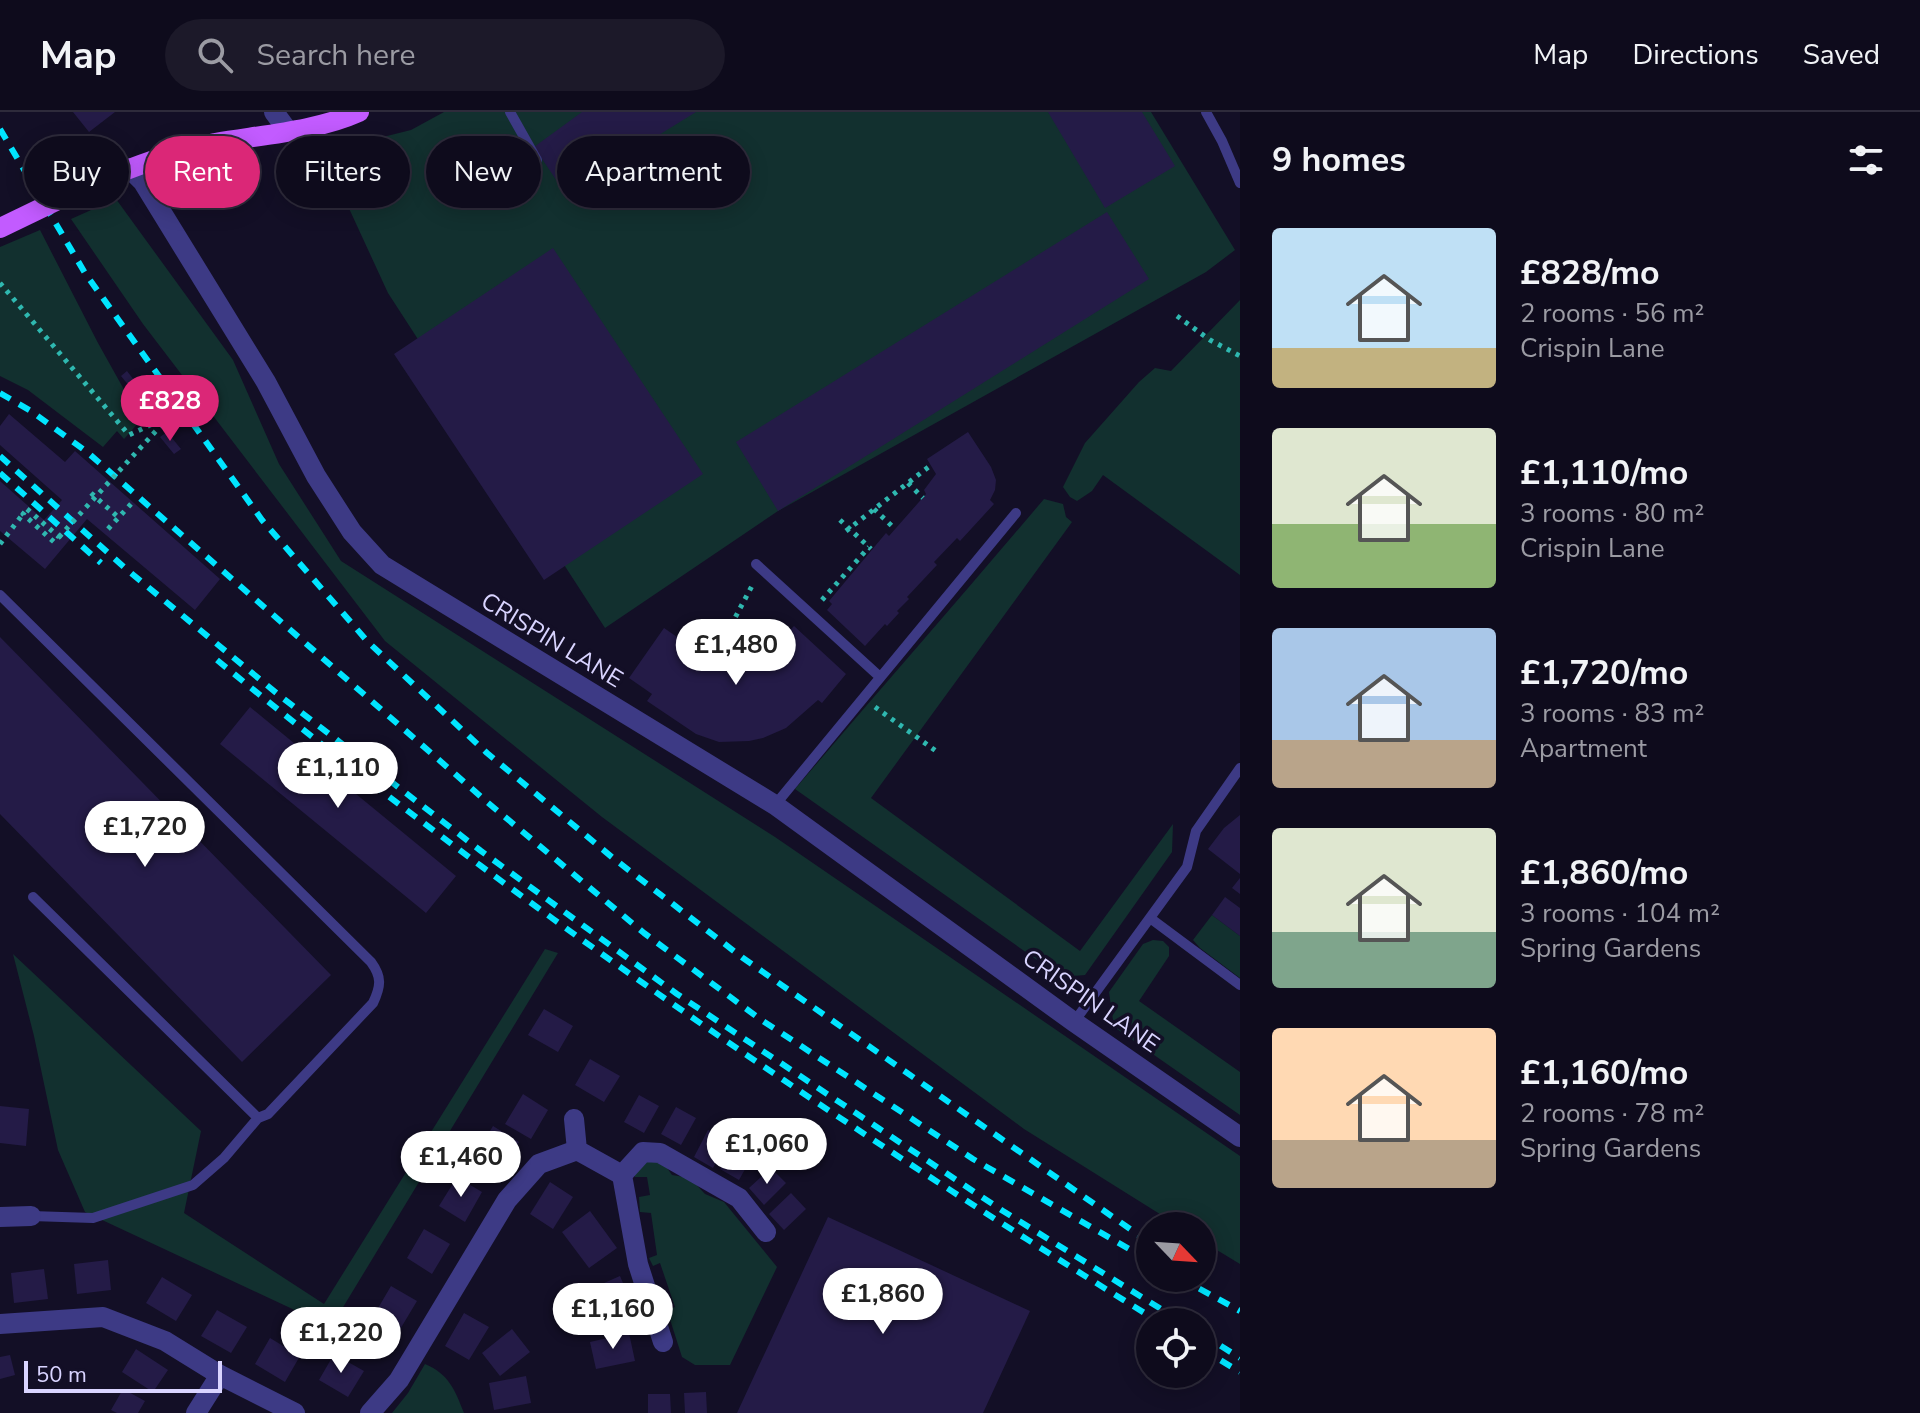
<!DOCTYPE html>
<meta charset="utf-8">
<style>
:root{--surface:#0e0b1c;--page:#1c1929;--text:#f1f3f6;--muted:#9b9ba3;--line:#2e2b3b;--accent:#db2777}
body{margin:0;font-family:"Nunito Sans",sans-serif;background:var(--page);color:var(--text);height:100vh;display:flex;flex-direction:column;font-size:30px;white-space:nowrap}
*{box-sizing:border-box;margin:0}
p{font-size:26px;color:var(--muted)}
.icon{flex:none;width:44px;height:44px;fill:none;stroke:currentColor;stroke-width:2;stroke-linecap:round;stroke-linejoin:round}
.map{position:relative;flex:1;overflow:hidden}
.side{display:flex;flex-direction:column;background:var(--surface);width:680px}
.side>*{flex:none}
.banner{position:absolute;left:24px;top:24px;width:760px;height:72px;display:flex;gap:16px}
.needle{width:52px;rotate:115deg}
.tools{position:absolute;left:1136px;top:1100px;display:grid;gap:16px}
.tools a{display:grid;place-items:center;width:80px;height:80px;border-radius:50%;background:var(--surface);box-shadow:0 4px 20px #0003,0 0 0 2px var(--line);font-size:40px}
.scale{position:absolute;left:24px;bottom:20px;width:198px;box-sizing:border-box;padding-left:8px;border:4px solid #d9d4ff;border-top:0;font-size:22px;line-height:28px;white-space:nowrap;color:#d9d4ff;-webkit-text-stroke:6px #130f26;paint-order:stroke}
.price{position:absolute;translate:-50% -68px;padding:0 18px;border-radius:28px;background:#fff;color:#222;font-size:26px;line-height:52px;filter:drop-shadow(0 2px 4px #0008)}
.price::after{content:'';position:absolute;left:50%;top:48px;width:24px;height:18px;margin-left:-12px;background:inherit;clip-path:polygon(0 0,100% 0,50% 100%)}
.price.on{background:var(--accent);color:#fff}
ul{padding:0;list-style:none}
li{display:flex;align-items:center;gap:24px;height:200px;padding:0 32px}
li span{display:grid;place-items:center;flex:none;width:224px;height:160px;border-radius:8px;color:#555}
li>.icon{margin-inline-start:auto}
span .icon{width:96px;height:96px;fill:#fffc;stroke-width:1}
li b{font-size:34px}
h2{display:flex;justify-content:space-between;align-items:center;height:96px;padding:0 32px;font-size:34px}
.tag{padding:0 28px;border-radius:36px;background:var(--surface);box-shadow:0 4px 20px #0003,0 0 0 2px var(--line);font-size:28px;line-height:72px}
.tag.on{background:var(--accent);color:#fff}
header{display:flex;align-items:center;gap:48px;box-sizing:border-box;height:112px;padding:0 40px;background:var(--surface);border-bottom:2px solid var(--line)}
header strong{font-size:38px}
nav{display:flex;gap:44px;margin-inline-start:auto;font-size:28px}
.search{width:560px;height:72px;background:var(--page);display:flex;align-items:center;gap:20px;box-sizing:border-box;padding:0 28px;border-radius:44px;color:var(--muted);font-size:30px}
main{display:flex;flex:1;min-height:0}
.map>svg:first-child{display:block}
</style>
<header>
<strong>Map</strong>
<div class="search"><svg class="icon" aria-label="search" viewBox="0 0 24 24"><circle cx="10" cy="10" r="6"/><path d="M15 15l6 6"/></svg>Search here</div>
<nav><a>Map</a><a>Directions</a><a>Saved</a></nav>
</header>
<main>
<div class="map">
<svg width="1240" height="1301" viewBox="0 0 1240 1301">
<rect width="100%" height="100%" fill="#130f26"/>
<path fill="#12302f" d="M444,0H1151L1235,138L1206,160L778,399L605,516L388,181L323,40L411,18Z
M116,87L233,248L279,352L341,449L775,725L1240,1044V1152L1202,1129V1114H1179L1024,1017L602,705L385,529L143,212L71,107Z
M40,118L98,231L141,308L124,327L117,319L103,335L28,278L0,264V135Z
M1240,188V463L1103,363L1092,379L1077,389L1070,385L1063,375L1085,331L1139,270L1155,256L1171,259Z
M1044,387L1063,392L1066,405L1072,410L871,686L1080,839L1173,712L1172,740L1085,863L1061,865L795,677C878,580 961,485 1044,387Z
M1212,803L1240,824V866L1200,836L1193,828Z
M1153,828L1163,829L1169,835V844L1139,889L1240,960V1003L1114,915L1109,880L1143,832Z
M545,837L558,841L331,1215L85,1100L58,1038L34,924L13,842L201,1019L184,1101L324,1192Z
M651,1047L665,1053L672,1063L690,1066L705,1082L724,1090L777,1155L730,1253H695L682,1245L667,1198L675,1195L660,1151L653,1154L649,1146L657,1143L651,1101L640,1100L639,1085L650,1083L647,1065H635L632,1060Z
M425,1252C449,1262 455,1278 464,1301H392L408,1281Z"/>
<path fill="#241b47" d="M73,0H115L89,20Z
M582,0H696L565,81L534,35Z
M1048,0H1142L1175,54L1105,96Z
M1107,100L1149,167L778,399L736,330Z
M553,136L703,362L544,468L394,242Z
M127,259L140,276L134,280L121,264Z
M9,302L65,350L75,339L220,467L195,498L87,407L45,457L0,419V369L44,408L62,388L0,333V314Z
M167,320L181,337L174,342L160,325Z
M968,320L991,355L996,368L995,378L990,388L994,392L960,429L957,426L934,450L937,453L907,485L909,487L897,499L899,501L887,514L885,512L865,534L827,498L832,492L829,489L886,421L889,424L926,382L924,378L936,362L927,347Z
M794,514L846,562L822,591L818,588L786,616L763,626L749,629L719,630L696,622L647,589L652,582L629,566L664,516L729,561L739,563L758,552Z
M0,525L331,863L242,950L0,702Z
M250,595L456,764L426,801L220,632Z
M1240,703V762L1208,737L1224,716Z
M1240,766V782L1232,776Z
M1225,785L1240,796V824L1212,803Z
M544,897L573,914L558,940L528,923Z
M590,947L620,964L604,990L575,973Z
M523,982L548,998L531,1027L505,1012Z
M639,983L659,994L644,1021L624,1010Z
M0,994L29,997L26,1034L0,1031Z
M676,995L696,1006L681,1033L661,1022Z
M493,1014L519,1030L501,1059L475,1044Z
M708,1018L728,1029L713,1056L694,1045Z
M735,1030L754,1041L739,1068L720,1057Z
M771,1056L786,1071L764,1093L749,1076Z
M457,1065L482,1080L465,1110L439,1094Z
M550,1070L573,1085L553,1117L530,1102Z
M791,1081L806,1097L784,1118L769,1102Z
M590,1099L617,1136L589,1156L562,1120Z
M828,1105L1030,1199L983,1301H737Z
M424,1117L450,1132L432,1162L407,1146Z
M108,1148L111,1178L77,1182L74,1152Z
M44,1157L48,1187L14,1191L11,1161Z
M620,1164L637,1204L605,1218L588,1178Z
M162,1165L192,1183L176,1209L146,1191Z
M391,1174L417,1189L399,1219L374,1203Z
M217,1198L247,1215L231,1241L201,1224Z
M464,1201L489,1215L469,1248L445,1234Z
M512,1217L530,1240L500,1264L482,1241Z
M629,1221L635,1249L596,1257L590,1230Z
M270,1226L300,1244L285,1270L255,1252Z
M136,1237L168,1258L153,1280L122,1260Z
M334,1242L364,1259L348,1285L319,1268Z
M10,1243L15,1263L0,1267V1245Z
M526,1264L531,1291L494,1298L489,1271Z
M123,1277L145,1289L138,1301H117L111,1298Z
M706,1280L707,1301H685L684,1281Z
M648,1282H670L671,1301H648Z"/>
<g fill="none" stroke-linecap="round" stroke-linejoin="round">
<path stroke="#2fb8b0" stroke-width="5" stroke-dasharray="4 6" stroke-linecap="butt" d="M0,171L129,323L169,304
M1177,204L1210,228L1240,244
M119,359L167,307
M908,371L923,386
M91,381L119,406
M27,397L59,425L54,430L23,402Z
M874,397L895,417
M840,408L871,437
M108,417L131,392
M846,419L931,353
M0,432L23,402
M822,488L869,435
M735,508L749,558
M741,521L764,547
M712,549L753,472
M875,595L936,639"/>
<path stroke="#3d3a85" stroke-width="10" d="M510,0L537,48
M1206,0L1222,29L1240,71
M756,452L880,565
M0,483L371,850C382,865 381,874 373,891L268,1002L258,1006L33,785
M775,693L1016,401
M1150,806L1240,873
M1074,910L1187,755L1196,719L1240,656
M31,1104L93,1106L193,1073L224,1046L258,1006"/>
<path stroke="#3d3a85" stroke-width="20" d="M274,0L288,19
M129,56L143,70L266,270L316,364L352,420L382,453L775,693L1074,910L1240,1025
M574,1007L577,1038
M622,1063L643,1040L660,1041L739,1086L766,1120
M0,1105L31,1104
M0,1212L103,1205L165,1229L220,1263L295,1301
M196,1301L220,1263
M370,1301L399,1268L507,1088L539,1052L577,1038L622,1063L638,1152L663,1230"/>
<path stroke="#c25bff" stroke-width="20" d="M87,74C129,56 171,40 215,31C261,23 317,19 359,0"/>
<path stroke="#00e5ff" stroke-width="6" stroke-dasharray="12 10" stroke-linecap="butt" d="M0,17L85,161L262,408L368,530L487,641L613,746L743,846L1150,1131
M0,281L31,299L87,340L487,690L644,821L760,907L973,1047L1150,1149
M0,344L125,456L280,584L481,739L677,882L1003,1099L1182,1210
M0,361L101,451
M217,548C514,792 832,1008 1159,1210
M1180,1166L1240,1199
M1202,1222L1240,1246
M1202,1237L1240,1260"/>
<path stroke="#2fb8b0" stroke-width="5" stroke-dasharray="4 6" stroke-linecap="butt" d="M59,425L119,359"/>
<path stroke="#c25bff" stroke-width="20" d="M0,116L87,74"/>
</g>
<g text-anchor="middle" stroke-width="7" stroke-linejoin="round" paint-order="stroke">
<g font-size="24" fill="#d9d4ff" stroke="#130f26">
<text transform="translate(552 528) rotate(31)" y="8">CRISPIN LANE</text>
<text transform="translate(1091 889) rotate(35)" y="8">CRISPIN LANE</text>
</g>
</g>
</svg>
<div class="tools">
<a><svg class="needle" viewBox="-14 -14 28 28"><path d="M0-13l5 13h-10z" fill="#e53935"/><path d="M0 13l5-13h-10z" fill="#9b9ba3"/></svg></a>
<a><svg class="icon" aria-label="locate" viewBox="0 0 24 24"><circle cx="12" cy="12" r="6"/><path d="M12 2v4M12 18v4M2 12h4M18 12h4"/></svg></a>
</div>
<div class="scale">50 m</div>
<b class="price on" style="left:170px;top:331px">£828</b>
<b class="price" style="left:736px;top:575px">£1,480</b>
<b class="price" style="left:338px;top:698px">£1,110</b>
<b class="price" style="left:145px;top:757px">£1,720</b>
<b class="price" style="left:767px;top:1074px">£1,060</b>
<b class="price" style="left:461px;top:1087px">£1,460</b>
<b class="price" style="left:883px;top:1224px">£1,860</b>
<b class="price" style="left:613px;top:1239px">£1,160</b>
<b class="price" style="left:341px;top:1263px">£1,220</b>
<div class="banner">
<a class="tag">Buy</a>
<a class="tag on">Rent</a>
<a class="tag">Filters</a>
<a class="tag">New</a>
<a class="tag">Apartment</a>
</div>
</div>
<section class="side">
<h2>9 homes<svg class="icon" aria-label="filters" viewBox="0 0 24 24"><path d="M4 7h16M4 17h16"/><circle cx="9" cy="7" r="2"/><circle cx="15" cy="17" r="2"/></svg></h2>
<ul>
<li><span style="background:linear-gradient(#bfe0f5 75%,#c2b280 0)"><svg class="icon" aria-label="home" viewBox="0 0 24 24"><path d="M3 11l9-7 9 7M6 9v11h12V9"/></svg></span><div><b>£828/mo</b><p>2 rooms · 56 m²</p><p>Crispin Lane</p></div></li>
<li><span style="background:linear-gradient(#dfe7d0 60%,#8fb573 0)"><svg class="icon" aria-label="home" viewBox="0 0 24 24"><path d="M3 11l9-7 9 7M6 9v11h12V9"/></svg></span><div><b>£1,110/mo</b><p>3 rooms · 80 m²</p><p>Crispin Lane</p></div></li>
<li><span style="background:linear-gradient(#a9c7e8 70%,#b9a48a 0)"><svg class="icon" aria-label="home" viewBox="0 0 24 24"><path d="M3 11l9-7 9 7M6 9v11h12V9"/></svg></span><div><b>£1,720/mo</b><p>3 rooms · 83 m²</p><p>Apartment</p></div></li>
<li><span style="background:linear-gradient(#dfe7d0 65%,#7fa58c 0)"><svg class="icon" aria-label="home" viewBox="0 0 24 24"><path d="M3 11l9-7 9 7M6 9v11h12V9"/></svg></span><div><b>£1,860/mo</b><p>3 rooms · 104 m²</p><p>Spring Gardens</p></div></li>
<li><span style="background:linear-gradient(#ffd9b3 70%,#b9a48a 0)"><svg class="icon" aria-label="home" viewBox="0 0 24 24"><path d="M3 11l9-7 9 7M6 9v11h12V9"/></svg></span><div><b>£1,160/mo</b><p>2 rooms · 78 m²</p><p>Spring Gardens</p></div></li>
</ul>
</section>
</main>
